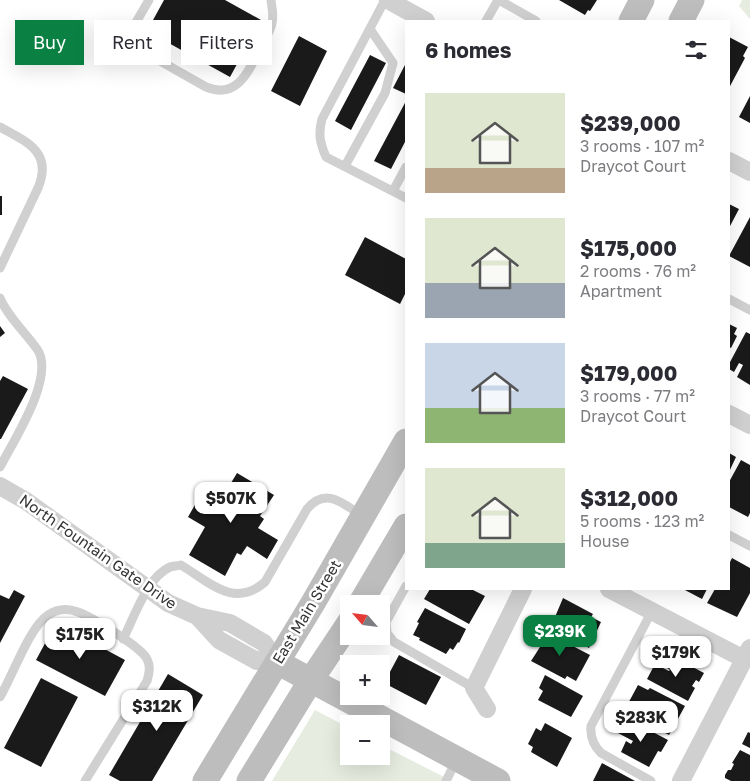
<!DOCTYPE html>
<meta charset="utf-8">
<style>
:root{--surface:#fff;--page:#f2f2f3;--text:#2b2b33;--muted:#7c7c81;--accent:#0b8043}
body{margin:0;font-family:"Golos Text",sans-serif;background:var(--page);color:var(--text);height:100vh;display:flex;flex-direction:column;font-size:19px;white-space:nowrap}
*{box-sizing:border-box;margin:0}
p{font-size:16px;color:var(--muted)}
.icon{flex:none;width:28px;height:28px;fill:none;stroke:currentColor;stroke-width:2;stroke-linecap:round;stroke-linejoin:round}
.map{position:relative;flex:1;overflow:hidden}
.sheet{position:absolute;left:405px;top:20px;width:325px;height:570px;display:flex;flex-direction:column;background:var(--surface);border-radius:0px;box-shadow:0 5px 20px #0002}
.sheet>*{flex:none}
.top-card{position:absolute;left:15px;top:20px;width:315px;height:45px;display:flex;gap:10px}
.needle{width:32px;rotate:298deg}
.controls{position:absolute;left:340px;top:595px;display:grid;gap:10px}
.controls a{display:grid;place-items:center;width:50px;height:50px;border-radius:0px;background:var(--surface);box-shadow:0 5px 20px #0002;font-size:25px}
.price{position:absolute;translate:-50% -42px;padding:0 11px;border-radius:10px;background:#fff;color:#222;font-size:16px;line-height:32px;filter:drop-shadow(0 1px 2px #0008)}
.price::after{content:'';position:absolute;left:50%;top:30px;width:15px;height:11px;margin-left:-8px;background:inherit;clip-path:polygon(0 0,100% 0,50% 100%)}
.price.active{background:var(--accent);color:#fff}
ul{padding:0;list-style:none}
li{display:flex;align-items:center;gap:15px;height:125px;padding:0 20px}
li span{display:grid;place-items:center;flex:none;width:140px;height:100px;border-radius:0px;color:#555}
li>.icon{margin-inline-start:auto}
span .icon{width:60px;height:60px;fill:#fffc;stroke-width:1}
li b{font-size:21px}
h2{display:flex;justify-content:space-between;align-items:center;height:60px;padding:0 20px;font-size:21px}
.pill{padding:0 18px;border-radius:0px;background:var(--surface);box-shadow:0 5px 20px #0002;font-size:18px;line-height:45px}
.pill.active{background:var(--accent);color:#fff}
.map>svg:first-child{display:block}
</style>
<div class="map">
<svg width="750" height="781" viewBox="0 0 750 781">
<rect width="100%" height="100%" fill="#fff"/>
<path fill="#e6ecdf" d="M742,0H750V19L739,6Z
M315,710L349,728V756H381V745L452,781H272Z"/>
<path fill="#1a1a1a" d="M164,0H225L261,20L230,77L147,31Z
M559,0H597L590,11L588,10L585,15Z
M299,36L327,51L300,106L271,91Z
M729,37L748,47L743,56L745,58L729,88Z
M370,55L386,63L351,130L335,121Z
M406,63V94L393,88Z
M750,96V123L739,117Z
M406,101V140L391,169L374,161Z
M0,196H2V215H0Z
M729,204L739,209L729,228Z
M750,217V267L729,256Z
M365,237L406,259V292L400,304L345,275Z
M729,324L737,328L734,334L737,336L731,348L729,347Z
M0,326L5,333L0,337Z
M746,332L750,334V385L737,377L743,365L739,363L734,372L729,369V364Z
M3,376L28,389L1,439H0V381Z
M729,453L736,457L729,472Z
M741,460L750,465V513L748,517L729,507V482Z
M237,473L274,495L260,516L264,519L258,528L278,540L267,559L247,546L241,555L237,553L225,576L189,555L205,527L188,517L208,482L225,493Z
M732,558L750,568V593L737,617L707,603L715,589H729V564Z
M430,589H471L485,596L469,624L424,599Z
M683,589H707L702,599Z
M14,590L25,596L0,643V595L9,599Z
M563,598L593,614L591,617L601,622L589,648L553,628L558,619L555,617Z
M425,608L466,629L459,643L458,642L453,650L450,648L446,654L419,640L420,638L413,635L419,623L417,622Z
M56,623L125,660L105,696L36,660Z
M544,631L590,655L576,681L567,676L565,679L531,661L540,647L537,645Z
M399,655L441,677L426,705L384,683Z
M672,656L704,673L699,682L696,680L692,686L695,688L688,701L647,679L655,664L669,671L670,670L666,667Z
M168,674L203,695L152,781H120L109,775Z
M545,675L583,696L571,717L538,700L543,691L539,688Z
M41,678L78,697L41,767L4,748Z
M638,685L648,690L650,688L685,706L669,735L624,711Z
M626,718L668,740L661,752L658,751L649,767L621,752L626,741L631,744L633,741L618,733Z
M545,723L572,738L557,767L531,752L533,747L528,744L536,728L541,731Z
M748,732L750,733V748L742,744Z
M740,750L750,755V781H731L725,778V775L728,770H731L734,764L732,763Z
M602,763L635,781H593Z"/>
<g fill="none" stroke-linecap="round" stroke-linejoin="round">
<path stroke="#d0d0d0" stroke-width="9" d="M149,0L135,24L134,30V37L139,49L206,87C238,100 249,70 261,47C264,40 271,31 272,23C274,15 272,8 271,0
M385,0L322,119C318,134 320,143 326,157L406,198
M499,0L536,21
M486,21L498,0
M0,127C27,142 53,152 38,188L0,268
M345,166L385,93L393,63L370,29
M393,191L406,167
M0,298C8,317 25,332 37,349C56,376 14,440 0,467
M729,299L750,310
M729,535L750,546
M406,586L386,622L387,633L394,642L474,688
M123,639C134,618 147,577 170,567C173,566 178,566 181,565C209,582 234,609 265,582L307,509C326,487 342,503 361,515
M0,697C13,675 29,628 48,615C57,609 68,608 78,612C92,617 141,647 147,659C151,667 149,673 147,681L85,781
M446,781L456,761
M651,781L601,753C593,745 590,737 591,726L652,611"/>
<path stroke="#d0d0d0" stroke-width="18" d="M388,0L426,21
M729,161L750,172
M729,414L750,425
M0,486L26,501L168,603L197,616L230,623L264,643L277,662
M609,589L744,659
M197,616L219,640L257,661L277,662
M487,709L474,688L523,589
M681,781L750,648"/>
<path stroke="#bdbdbd" stroke-width="25" d="M631,21L642,0
M681,21L692,0
M360,604L406,526
M277,662L498,781
M205,781L313,603L406,441
M249,781L311,680L349,623"/>
</g>
<g text-anchor="middle" stroke-width="5" stroke-linejoin="round" paint-order="stroke">
<g font-size="15" fill="#333" stroke="#fff">
<text transform="translate(98 552) rotate(35)" y="5">North Fountain Gate Drive</text>
<text transform="translate(307 612) rotate(-59)" y="5">East Main Street</text>
</g>
</g>
</svg>
<div class="controls">
<a><svg class="needle" viewBox="-14 -14 28 28"><path d="M0-13l5 13h-10z" fill="#e53935"/><path d="M0 13l5-13h-10z" fill="#7c7c81"/></svg></a>
<a>+</a>
<a>−</a>
</div>
<b class="price" style="left:231px;top:524px">$507K</b>
<b class="price active" style="left:560px;top:657px">$239K</b>
<b class="price" style="left:80px;top:660px">$175K</b>
<b class="price" style="left:676px;top:678px">$179K</b>
<b class="price" style="left:157px;top:732px">$312K</b>
<b class="price" style="left:641px;top:743px">$283K</b>
<div class="top-card">
<a class="pill active">Buy</a>
<a class="pill">Rent</a>
<a class="pill">Filters</a>
</div>
<section class="sheet">
<h2>6 homes<svg class="icon" aria-label="filters" viewBox="0 0 24 24"><path d="M4 7h16M4 17h16"/><circle cx="9" cy="7" r="2"/><circle cx="15" cy="17" r="2"/></svg></h2>
<ul>
<li><span style="background:linear-gradient(#dfe7d0 75%,#b9a48a 0)"><svg class="icon" aria-label="home" viewBox="0 0 24 24"><path d="M3 11l9-7 9 7M6 9v11h12V9"/></svg></span><div><b>$239,000</b><p>3 rooms · 107 m²</p><p>Draycot Court</p></div></li>
<li><span style="background:linear-gradient(#dfe7d0 65%,#9aa5b1 0)"><svg class="icon" aria-label="home" viewBox="0 0 24 24"><path d="M3 11l9-7 9 7M6 9v11h12V9"/></svg></span><div><b>$175,000</b><p>2 rooms · 76 m²</p><p>Apartment</p></div></li>
<li><span style="background:linear-gradient(#c9d6e8 65%,#8fb573 0)"><svg class="icon" aria-label="home" viewBox="0 0 24 24"><path d="M3 11l9-7 9 7M6 9v11h12V9"/></svg></span><div><b>$179,000</b><p>3 rooms · 77 m²</p><p>Draycot Court</p></div></li>
<li><span style="background:linear-gradient(#dfe7d0 75%,#7fa58c 0)"><svg class="icon" aria-label="home" viewBox="0 0 24 24"><path d="M3 11l9-7 9 7M6 9v11h12V9"/></svg></span><div><b>$312,000</b><p>5 rooms · 123 m²</p><p>House</p></div></li>
</ul>
</section>
</div>
